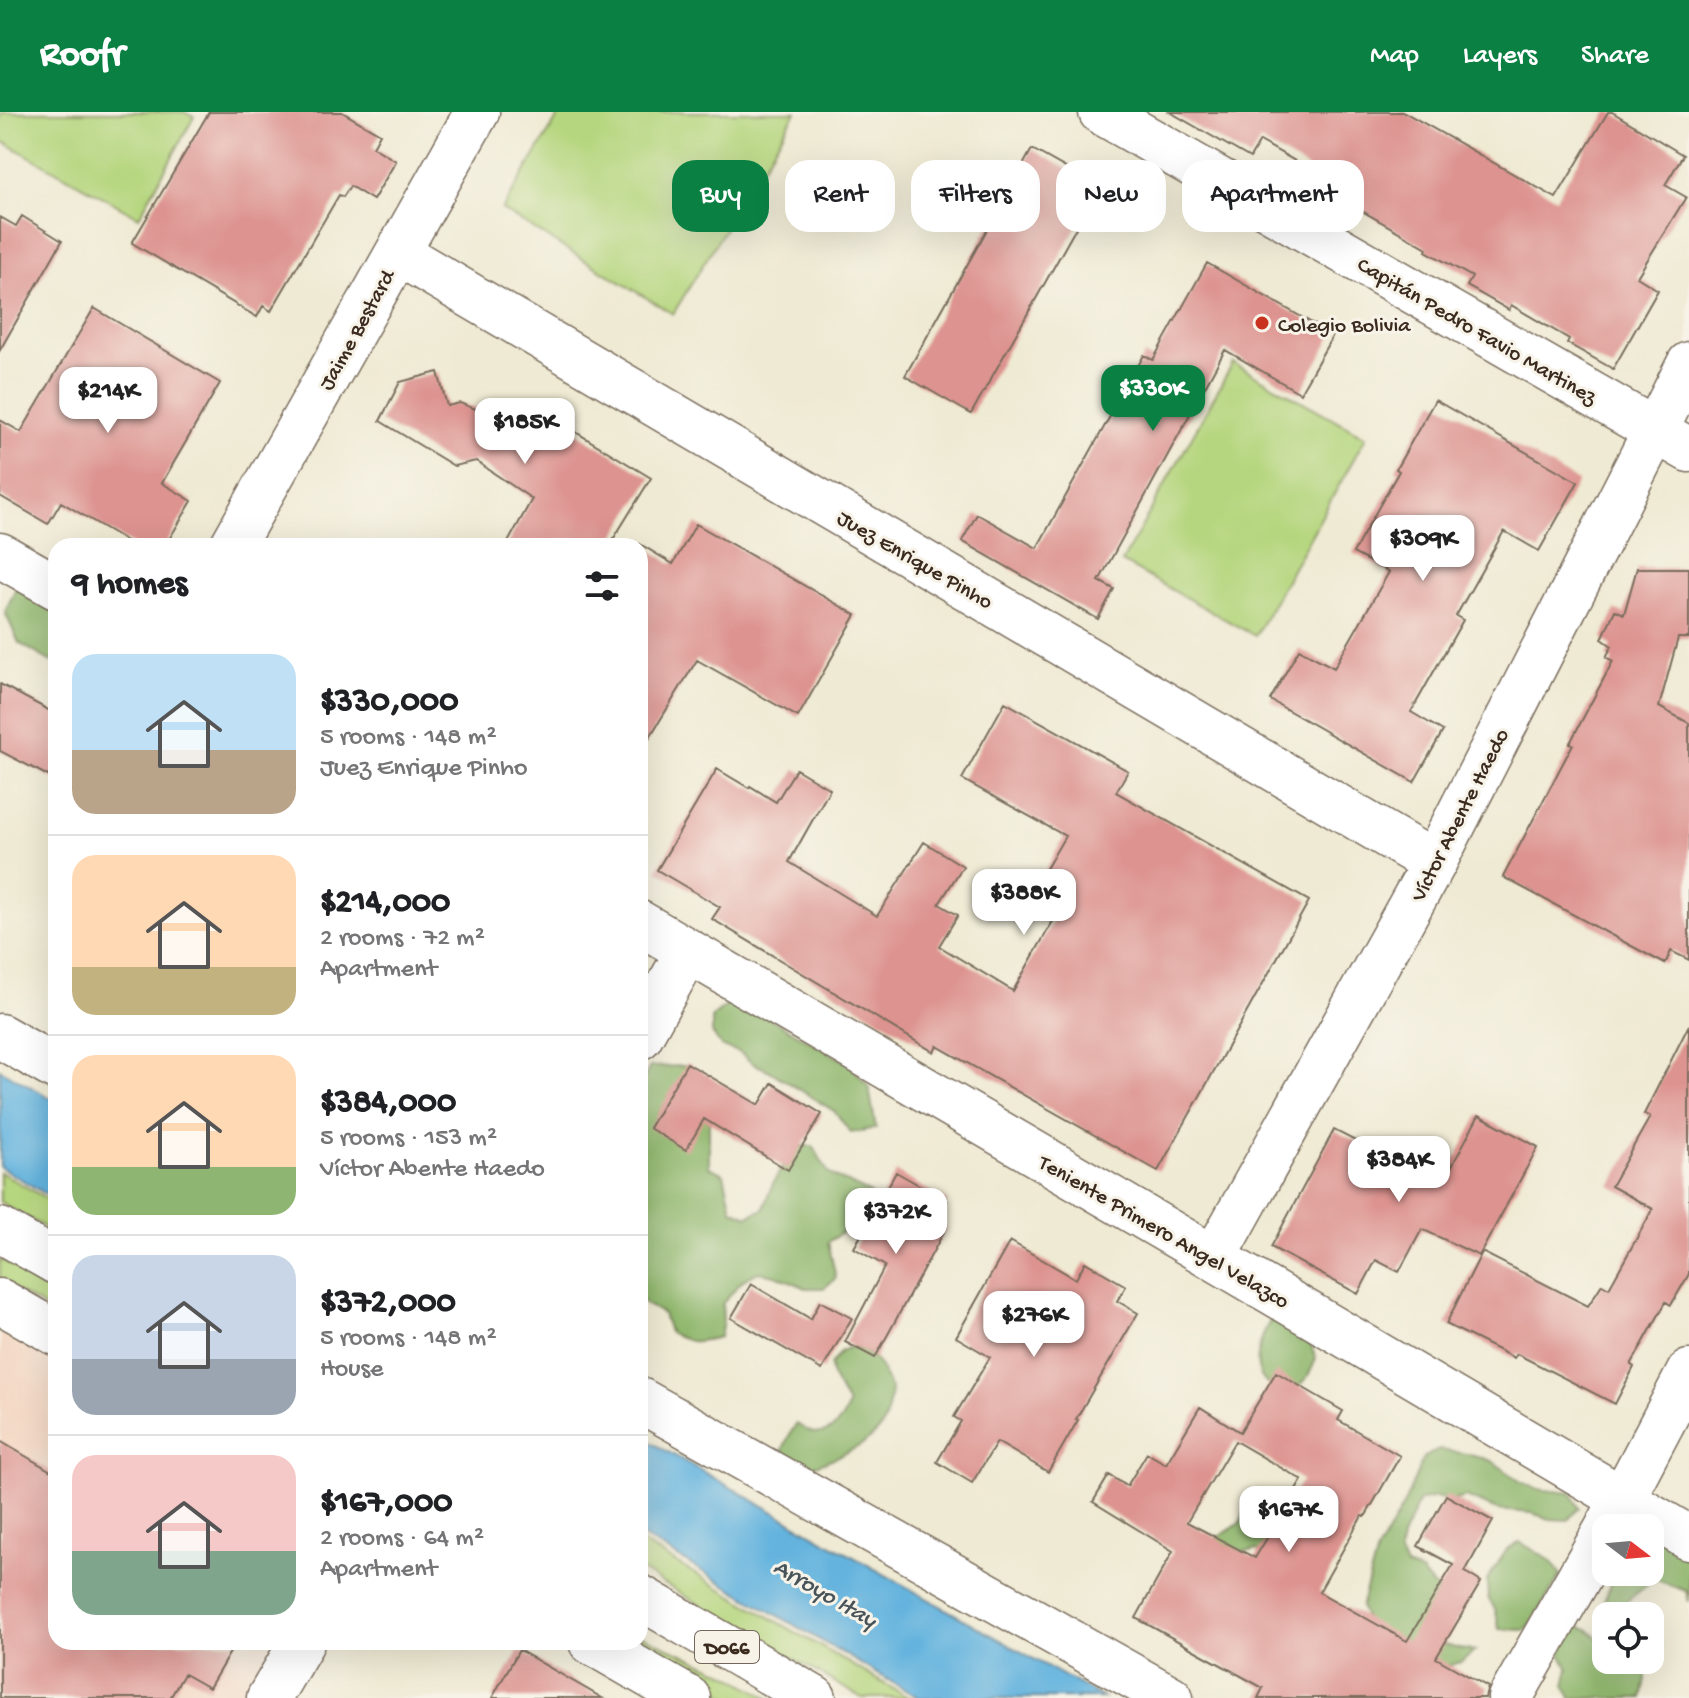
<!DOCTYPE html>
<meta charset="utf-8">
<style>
:root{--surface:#fff;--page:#f2f2f2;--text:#202124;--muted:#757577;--line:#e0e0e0;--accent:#0b8043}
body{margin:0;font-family:"Gochi Hand",sans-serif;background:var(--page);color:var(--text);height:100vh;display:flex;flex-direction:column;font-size:30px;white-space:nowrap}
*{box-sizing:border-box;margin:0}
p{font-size:26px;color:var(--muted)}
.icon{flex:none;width:44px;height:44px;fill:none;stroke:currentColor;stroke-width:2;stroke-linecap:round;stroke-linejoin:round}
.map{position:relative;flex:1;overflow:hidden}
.details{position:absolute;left:48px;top:426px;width:600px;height:1112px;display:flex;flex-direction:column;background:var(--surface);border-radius:24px;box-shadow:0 8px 32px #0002}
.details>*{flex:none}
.guide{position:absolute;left:672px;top:48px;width:760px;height:72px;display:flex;gap:16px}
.needle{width:52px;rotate:106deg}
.controls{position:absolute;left:1592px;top:1402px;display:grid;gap:16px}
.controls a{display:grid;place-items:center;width:72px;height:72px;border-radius:16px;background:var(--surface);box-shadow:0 8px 32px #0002;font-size:40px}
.price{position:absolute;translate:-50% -68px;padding:0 18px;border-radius:16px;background:#fff;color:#222;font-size:26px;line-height:52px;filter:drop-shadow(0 2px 4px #0008)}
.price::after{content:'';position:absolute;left:50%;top:48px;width:24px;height:18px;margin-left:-12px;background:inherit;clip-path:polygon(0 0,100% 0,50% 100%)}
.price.on{background:var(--accent);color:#fff}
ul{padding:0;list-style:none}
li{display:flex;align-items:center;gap:24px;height:200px;padding:0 24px}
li+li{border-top:2px solid var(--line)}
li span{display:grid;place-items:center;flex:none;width:224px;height:160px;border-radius:24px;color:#555}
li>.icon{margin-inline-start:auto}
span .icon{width:96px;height:96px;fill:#fffc;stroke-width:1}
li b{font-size:34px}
h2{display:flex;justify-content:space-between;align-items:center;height:96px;padding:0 24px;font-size:34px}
.pill{padding:0 28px;border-radius:24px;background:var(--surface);box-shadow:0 8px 32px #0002;font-size:28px;line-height:72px}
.pill.on{background:var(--accent);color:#fff}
header{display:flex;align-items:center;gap:48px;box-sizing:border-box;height:112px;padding:0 40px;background:var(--accent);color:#fff}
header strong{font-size:38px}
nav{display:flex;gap:44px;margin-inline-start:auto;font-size:28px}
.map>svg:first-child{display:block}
</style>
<header>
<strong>Roofr</strong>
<nav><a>Map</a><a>Layers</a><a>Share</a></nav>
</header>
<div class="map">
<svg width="1689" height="1586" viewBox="0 0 1689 1586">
<rect width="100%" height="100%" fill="#f7f3e8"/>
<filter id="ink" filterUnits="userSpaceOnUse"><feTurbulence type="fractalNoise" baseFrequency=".0125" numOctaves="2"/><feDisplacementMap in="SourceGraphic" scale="16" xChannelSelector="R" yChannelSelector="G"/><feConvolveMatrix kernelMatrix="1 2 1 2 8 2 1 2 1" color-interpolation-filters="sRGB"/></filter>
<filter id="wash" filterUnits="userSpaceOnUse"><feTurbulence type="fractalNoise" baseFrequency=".006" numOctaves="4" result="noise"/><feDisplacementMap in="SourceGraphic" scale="32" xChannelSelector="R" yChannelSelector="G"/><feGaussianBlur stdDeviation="1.8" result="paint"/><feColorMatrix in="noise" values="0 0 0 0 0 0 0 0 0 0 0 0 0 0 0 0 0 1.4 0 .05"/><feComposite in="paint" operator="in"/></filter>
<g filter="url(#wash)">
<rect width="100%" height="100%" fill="#efead3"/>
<path fill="#f3d4bf" d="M0,1218L56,1250V1530H284L252,1586H0Z"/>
<path fill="#b5d67e" stroke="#78804e" stroke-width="2" d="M3,0H184L194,5L139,105L0,28V5Z
M561,0H796L673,202L502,98Z
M1233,251L1366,325L1255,524L1122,450Z
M0,1060L56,1092V1122L0,1090Z
M0,1147L56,1180V1202L0,1170Z
M640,1430L909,1586H862L640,1458Z
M640,1523L727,1562L769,1586H730L631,1530H640Z"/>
<path fill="#90b76d" stroke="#667046" stroke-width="2" d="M19,469L56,487V550L50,549L19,531L5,500Z
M741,890L851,953L869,976L876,1016L851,1021L834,999L768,958L752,951L739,940L722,935L712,921V905L725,895Z
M685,954L709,987V1055L724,1062L732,1097L748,1104L764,1097C771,1069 781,1057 798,1034H813L829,1062L871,1082L857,1110L828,1130L836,1166L824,1176H806L776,1163L758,1160L743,1168L722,1192L723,1208L720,1225C697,1230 690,1233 669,1220L663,1202L645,1192L640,1186V973L650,955Z
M1297,1197L1316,1247C1307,1268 1304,1275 1281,1282C1272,1276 1263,1271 1259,1260C1254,1245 1264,1209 1279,1201C1284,1199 1292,1198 1297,1197Z
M850,1235C873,1237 883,1258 891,1278C890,1288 887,1305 882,1314C868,1336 824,1350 800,1359L781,1343C785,1331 789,1321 797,1312C803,1316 809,1320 815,1321C832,1323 844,1307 848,1293L831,1262L830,1253L841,1239Z
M1439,1338L1474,1343L1492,1349L1521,1370L1536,1377L1571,1381L1579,1396L1568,1408L1549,1407L1532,1401L1497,1398L1466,1385L1451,1389L1435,1385L1419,1389L1403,1423L1399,1440L1406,1455L1421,1460L1432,1473L1447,1485L1425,1527L1459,1537L1475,1539L1461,1550L1444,1555L1367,1512L1361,1495L1377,1440L1404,1392L1424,1345Z
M1261,1388L1295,1396L1277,1450L1256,1438L1222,1443L1211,1430L1240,1411L1247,1396Z
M1650,1420L1689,1430V1490L1686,1479L1655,1467L1611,1501L1604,1489L1611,1473L1598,1460H1650Z
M1520,1430L1551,1449L1561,1463L1526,1518L1499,1517L1496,1499L1488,1486L1487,1468L1506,1439Z
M1573,1513L1588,1517L1601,1529L1606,1531V1548L1644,1549L1646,1567L1642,1586H1571L1565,1573L1569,1557L1561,1542Z"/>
<path fill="#63b3de" stroke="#4f6e7e" stroke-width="2" d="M0,957L56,989V1088L0,1055Z
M640,1324L1103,1586H919L640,1423Z"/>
<g id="blocks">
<path fill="#dd938f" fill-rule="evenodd" d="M209,0H342L380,22L373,35L396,49L373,88L350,74L343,85L339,83L271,199L263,194L257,205L132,131Z
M1170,0H1404L1556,86L1608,0H1612L1683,43L1665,73L1686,85L1637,165L1658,178L1613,257L1567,231L1569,227L1511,193L1509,198L1467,174L1472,165L1426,139L1427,136L1341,87L1346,78L1260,29L1250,46Z
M1032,37L1099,75L971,302L905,264Z
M22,104L62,129L0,238V105L16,114Z
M1207,151L1333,223L1300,281L1225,238L1099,469L1114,477L1098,507L962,429L977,402L1037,436L1144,243L1153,248Z
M94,196L220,271L162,371L192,389L165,434H135L61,390L48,412L0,384V308L21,320Z
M438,260L447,294L460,291L561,330L569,316L651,366L609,434H506L532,387L476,349L454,354L380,309L400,270Z
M1435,288L1578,370L1539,439L1504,419L1456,504L1463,508L1411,600L1443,619L1414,670L1270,588L1299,537L1334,556L1389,460L1353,441L1399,359L1396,357Z
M696,412L856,503L798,605L697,548L640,641V432L673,452Z
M1637,456H1689V526H1678L1659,595L1689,611V848L1671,839L1665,852L1503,765L1573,632L1570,631L1613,549L1606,545L1612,534L1602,527L1615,498L1624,502Z
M0,572L56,602V668L0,639Z
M1005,590L1128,659L1116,680L1309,789L1158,1059L937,934L934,940L785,851L712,807L720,795L657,758L717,657L749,676L750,674L776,690L796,657L830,677L789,750L877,804L924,730L963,754L939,792L958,803L939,834L1013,879L1053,809L1025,793L1065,724L962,667Z
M1689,913V1162L1671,1193L1666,1190L1631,1253L1634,1255L1615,1292L1517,1242L1514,1246L1446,1212L1482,1140L1588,1194L1602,1172L1609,1176L1653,1097L1611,1074L1650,1005L1644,1002Z
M687,951L759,993L772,971L822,1002L788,1058L704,1007L686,1038L649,1016Z
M1479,1003L1538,1035L1479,1144L1422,1117L1399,1160L1376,1148L1358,1182L1271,1135L1334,1018L1420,1062L1424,1053L1446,1065Z
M896,1060L947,1089L935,1110L946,1116L875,1246L845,1230L885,1154L854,1136Z
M1010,1129L1076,1167L1085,1150L1126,1174L1117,1189L1138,1201L1076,1307L1078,1308L1048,1360L997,1330L972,1371L937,1350L961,1309L954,1305L990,1245L956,1225Z
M751,1172L811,1207L820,1189L852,1206L822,1258L731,1206Z
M1276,1260L1343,1299L1338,1308L1400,1344L1365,1405L1362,1404L1319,1480L1407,1529L1453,1453L1418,1434L1446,1383L1493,1409L1465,1460L1481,1470L1436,1546L1488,1575L1485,1586H1258L1263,1576L1136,1506L1173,1439L1093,1390L1109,1363L1127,1374L1147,1341L1166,1352L1200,1295L1240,1320ZM1235,1329L1302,1368L1255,1446L1187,1410Z
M0,1329L56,1362V1530H236L209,1576L184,1562L170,1586H0Z
M519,1538L602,1586H492Z"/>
</g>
</g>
<g filter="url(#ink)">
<use href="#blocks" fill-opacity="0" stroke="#7a6d5d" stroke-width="2"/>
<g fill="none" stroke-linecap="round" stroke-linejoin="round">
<g stroke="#7a6d5d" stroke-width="47">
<path id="minor" d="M1101,0L1689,338
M398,141L1434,751
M232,434L477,0
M0,443L56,475
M640,811L1214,1146L1689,1426
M640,925L688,839
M1214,1146L1434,751L1689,252"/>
</g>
<g stroke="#7a6d5d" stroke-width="47">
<path id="tertiary" d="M269,1586L302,1530"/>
</g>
<g stroke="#7a6d5d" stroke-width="47">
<path id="secondary" d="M0,924L56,956
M640,1288L1171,1586
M1607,1416L1689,1260
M1510,1586L1606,1418"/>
</g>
<g stroke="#7a6d5d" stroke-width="47">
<path id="trunk" d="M0,1118L56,1150
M0,1189L56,1221
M640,1485L814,1586
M591,1530L688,1586"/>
</g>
<use href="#minor" stroke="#fff" stroke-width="44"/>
<use href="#tertiary" stroke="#fff" stroke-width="44"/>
<use href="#secondary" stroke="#fff" stroke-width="44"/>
<use href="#trunk" stroke="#fff" stroke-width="44"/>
</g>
</g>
<circle fill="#c8321e" stroke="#f7f3e8" stroke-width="3" cx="1262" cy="211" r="8"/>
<g text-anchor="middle" stroke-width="6" stroke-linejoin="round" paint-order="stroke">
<rect fill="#f7f3e8" stroke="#73665b" stroke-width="2" x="695" y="1519" width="64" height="32" rx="6"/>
<g font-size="20" font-weight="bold" fill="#3b2a1e">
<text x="727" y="1542">D066</text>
</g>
<g font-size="22" fill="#3b2a1e" stroke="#f7f3e8" text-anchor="start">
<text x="1278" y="219">Colegio Bolivia</text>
</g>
<g font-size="22" fill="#3b2a1e" stroke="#f7f3e8">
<text transform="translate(355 217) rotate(-61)" y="8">Jaime Bestard</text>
<text transform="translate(1478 217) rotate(30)" y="8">Capitán Pedro Favio Martinez</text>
<text transform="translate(916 446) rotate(30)" y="8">Juez Enrique Pinho</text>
<text transform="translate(1458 702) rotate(-63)" y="8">Víctor Abente Haedo</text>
<text transform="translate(1165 1118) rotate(30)" y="8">Teniente Primero Angel Velazco</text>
</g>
<g font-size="24" font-style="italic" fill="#475358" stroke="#f7f3e8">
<text transform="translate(826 1480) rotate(30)" y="8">Arroyo Itay</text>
</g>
</g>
</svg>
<div class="controls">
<a><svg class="needle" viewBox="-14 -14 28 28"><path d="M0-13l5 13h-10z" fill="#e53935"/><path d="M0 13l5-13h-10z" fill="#757577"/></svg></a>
<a><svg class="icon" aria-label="locate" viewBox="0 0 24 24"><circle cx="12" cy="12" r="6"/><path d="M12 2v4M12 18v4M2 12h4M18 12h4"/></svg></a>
</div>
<b class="price on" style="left:1153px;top:321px">$330K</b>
<b class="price" style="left:108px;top:323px">$214K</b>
<b class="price" style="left:525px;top:354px">$185K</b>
<b class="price" style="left:1423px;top:471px">$309K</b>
<b class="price" style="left:1024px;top:825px">$388K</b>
<b class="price" style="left:1399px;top:1092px">$384K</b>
<b class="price" style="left:896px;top:1144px">$372K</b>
<b class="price" style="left:1034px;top:1247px">$276K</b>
<b class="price" style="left:1289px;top:1442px">$167K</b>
<div class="guide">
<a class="pill on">Buy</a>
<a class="pill">Rent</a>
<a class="pill">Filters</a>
<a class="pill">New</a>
<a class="pill">Apartment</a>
</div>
<section class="details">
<h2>9 homes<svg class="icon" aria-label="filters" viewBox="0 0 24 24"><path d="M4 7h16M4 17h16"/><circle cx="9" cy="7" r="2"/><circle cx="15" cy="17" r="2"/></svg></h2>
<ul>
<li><span style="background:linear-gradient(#bfe0f5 60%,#b9a48a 0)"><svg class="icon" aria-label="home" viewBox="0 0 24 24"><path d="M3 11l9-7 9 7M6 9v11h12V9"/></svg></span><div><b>$330,000</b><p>5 rooms · 148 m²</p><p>Juez Enrique Pinho</p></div></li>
<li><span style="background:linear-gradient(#ffd9b3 70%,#c2b280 0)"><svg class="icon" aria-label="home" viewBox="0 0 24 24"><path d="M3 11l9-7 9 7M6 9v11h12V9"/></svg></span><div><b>$214,000</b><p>2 rooms · 72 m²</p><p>Apartment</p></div></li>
<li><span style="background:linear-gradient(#ffd9b3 70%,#8fb573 0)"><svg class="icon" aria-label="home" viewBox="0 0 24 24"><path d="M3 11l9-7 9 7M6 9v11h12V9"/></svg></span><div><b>$384,000</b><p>5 rooms · 153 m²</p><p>Víctor Abente Haedo</p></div></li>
<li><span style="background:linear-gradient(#c9d6e8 65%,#9aa5b1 0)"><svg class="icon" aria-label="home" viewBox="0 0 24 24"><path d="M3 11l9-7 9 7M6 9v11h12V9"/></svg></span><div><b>$372,000</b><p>5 rooms · 148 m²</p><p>House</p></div></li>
<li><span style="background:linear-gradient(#f6c9c9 60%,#7fa58c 0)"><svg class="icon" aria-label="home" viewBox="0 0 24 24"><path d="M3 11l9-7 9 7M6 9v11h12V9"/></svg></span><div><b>$167,000</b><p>2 rooms · 64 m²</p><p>Apartment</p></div></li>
</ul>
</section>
</div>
